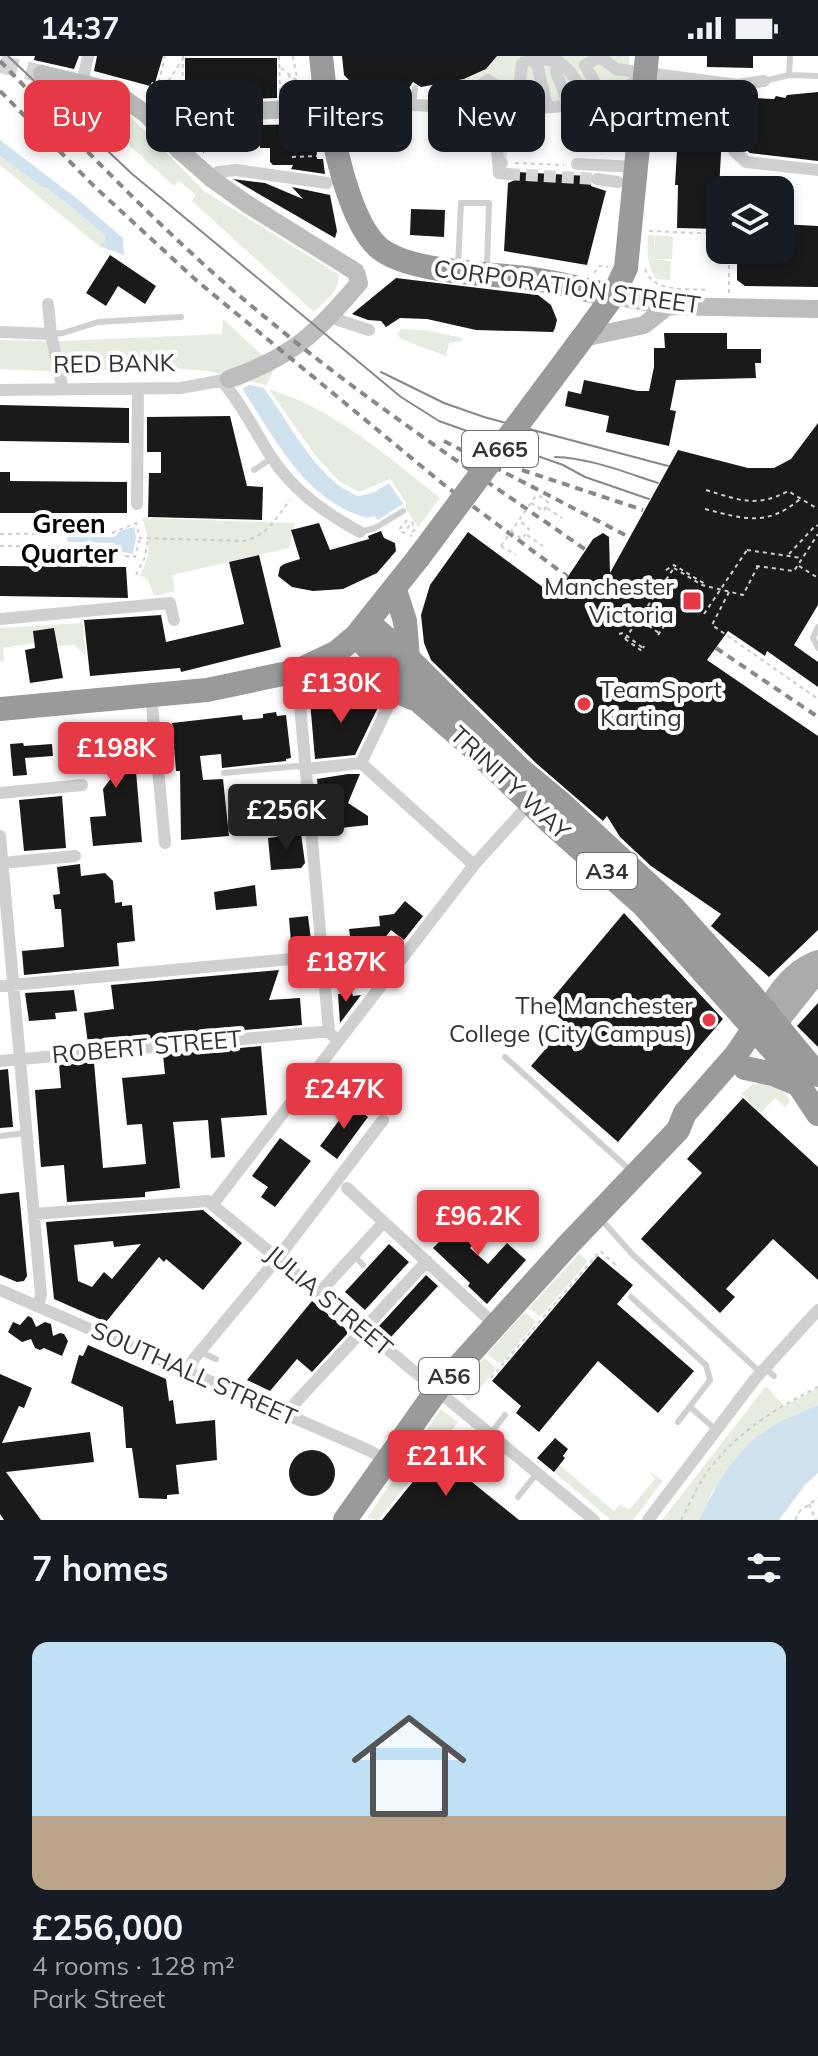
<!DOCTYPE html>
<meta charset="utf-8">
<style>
:root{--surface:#171b24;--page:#242831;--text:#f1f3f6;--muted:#9ea1a6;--line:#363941;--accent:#e63946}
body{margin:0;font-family:Mulish,sans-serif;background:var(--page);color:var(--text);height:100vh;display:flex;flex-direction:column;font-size:30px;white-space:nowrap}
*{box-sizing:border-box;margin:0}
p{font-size:26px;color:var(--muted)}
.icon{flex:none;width:44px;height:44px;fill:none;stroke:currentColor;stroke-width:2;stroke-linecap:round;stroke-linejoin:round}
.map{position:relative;height:1464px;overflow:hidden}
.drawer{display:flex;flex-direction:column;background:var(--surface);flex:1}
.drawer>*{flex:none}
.guide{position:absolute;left:24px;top:24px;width:770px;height:72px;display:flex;gap:16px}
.buttons{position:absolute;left:706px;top:120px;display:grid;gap:16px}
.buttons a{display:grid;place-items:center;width:88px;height:88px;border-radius:16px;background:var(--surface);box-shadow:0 4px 12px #0003;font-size:40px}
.price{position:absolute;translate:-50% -68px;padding:0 18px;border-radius:8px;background:var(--accent);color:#fff;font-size:26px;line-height:52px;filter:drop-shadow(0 2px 4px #0008)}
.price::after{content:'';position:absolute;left:50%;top:48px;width:24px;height:18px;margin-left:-12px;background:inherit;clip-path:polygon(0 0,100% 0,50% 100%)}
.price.active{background:#222;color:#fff}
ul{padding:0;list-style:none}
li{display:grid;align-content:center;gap:16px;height:424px;padding:0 32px}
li+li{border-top:2px solid var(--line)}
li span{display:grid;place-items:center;height:248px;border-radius:16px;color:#555}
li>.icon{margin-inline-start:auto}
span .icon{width:144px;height:144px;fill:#fffc;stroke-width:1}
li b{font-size:34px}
h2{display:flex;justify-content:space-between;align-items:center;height:96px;padding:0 32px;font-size:34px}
.pill{padding:0 28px;border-radius:16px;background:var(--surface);box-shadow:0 4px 12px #0003;font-size:28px;line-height:72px}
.pill.active{background:var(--accent);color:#fff}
.status{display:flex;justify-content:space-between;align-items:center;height:56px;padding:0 40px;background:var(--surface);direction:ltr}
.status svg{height:22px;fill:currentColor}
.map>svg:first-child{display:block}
</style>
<div class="status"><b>14:37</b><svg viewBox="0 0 49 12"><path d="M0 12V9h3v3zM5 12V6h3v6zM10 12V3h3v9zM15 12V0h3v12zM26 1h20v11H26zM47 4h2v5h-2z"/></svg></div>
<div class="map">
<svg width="818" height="1464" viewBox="0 0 818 1464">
<rect width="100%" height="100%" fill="#fff"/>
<path fill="#e6ecdf" d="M496,0H629L630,55L597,53L504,57L507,102H501L497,57L440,58L434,29C455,25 486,22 496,0Z
M74,39L123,53L204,135L338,218C342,234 324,246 314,256L192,145L196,139L179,125L174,130Z
M0,100L42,131L47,132L104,178L105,186L99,190L0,109Z
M648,179H654V197L655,179L673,181L672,203H653L671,205L670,224L656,223C647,209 647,196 648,179Z
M223,263L275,311L265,332C331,350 387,400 440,442L418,471L389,427L372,437L348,436L312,402L264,333C254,328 250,328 240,333L222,319L209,315L170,312L66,316L0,313V284L63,285L222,278Z
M401,273L425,274L462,282V285L449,287L446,300L401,283L397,278Z
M142,462L295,467L289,492L172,519L175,535L154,540L148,524L140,519C152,496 150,486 142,462Z
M83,567L86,601L75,589L57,590L54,572L34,587L3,592L4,605L0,606V572Z
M762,1026L783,1034L790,1046L785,1051L775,1042L761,1057L741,1038L752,1029Z
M579,1198L588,1205L540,1261L529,1252Z
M525,1256L536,1266L502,1307H498L487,1298Z
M484,1302L495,1311V1315L469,1345L454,1333Z
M766,1330L784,1350L818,1332V1349L786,1364L713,1434L699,1464H662Z
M441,1353L458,1366L437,1393L433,1390L427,1398H419L413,1394Z
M407,1403L416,1410L417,1416L378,1464L367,1462Z
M560,1409L614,1455L620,1448L629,1454L655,1423L649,1415L663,1425L633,1464H611L554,1416Z"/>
<path fill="#cfe2ee" d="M0,84L80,145L123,182L124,199L99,190L105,186L104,178L47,132L42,131L0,100Z
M250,328L264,332C288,366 319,426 358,440L372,437L389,427L403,448L378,464L374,460L368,462C307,447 274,382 242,332Z
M134,471L136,481L133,498L122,496L114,487L68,486L66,481H114L120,475Z
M818,1349V1417L805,1429L779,1464H699C714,1433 733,1398 762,1377C778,1365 800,1357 818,1349Z"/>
<path fill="#fff" d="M249,325L266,329L315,399L340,426L359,436L390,423L406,447V451L389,427L372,437L358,440L338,429L312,402L264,332L250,329L240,333L238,332Z"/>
<path fill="#1a1a1a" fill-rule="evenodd" d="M35,0H79L74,13L34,4Z
M97,0H163L155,27L152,26L150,30L94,15Z
M342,0H497L486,13L464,23L421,31L413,26L409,32L399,34L352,27L344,19Z
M707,0H753V12L707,11Z
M185,2H277V42L185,45Z
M818,36V105L750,97L746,94L752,42L774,43L776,40L785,42L787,39Z
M680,41L724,44L719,133L720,173L677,172L678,129H675Z
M313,68L316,72L317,103H323L325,118L291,113L293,109H273L270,106V92H260L259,69Z
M211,69L204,97L181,72L183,71Z
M517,116L589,120L591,130L606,135L587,209L504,195L508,127L515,124Z
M233,123L265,127L303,143L292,131L330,139L337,175L335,182Z
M411,153L445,154L444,181L410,179Z
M780,168L818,170V231L745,230L737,224V194H780Z
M110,199L156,230L145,248L118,230L106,250L86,237Z
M396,222L538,239L551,249L557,264L555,272L553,276L476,274L427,263L400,262L386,271L381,265L368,264L352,258Z
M664,277H727V293H761V307H755L756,322L676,324L670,354L676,355L669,390L606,376L609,360L565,350L568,335L581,338L584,324L638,335H649L654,311V292H665Z
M0,349L129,352V387L0,385Z
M230,360L247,430L263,431L262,464L148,461L149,417H161V396H147V361Z
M818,367V549L794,589L818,606V631L767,595L765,600L728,575L707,604L818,680V874L769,921L711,870L721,858L651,810L620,781L607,760L603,765L537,708L431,604L424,587L421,559L430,529L468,476L555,540L593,483L603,477L609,481L610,517L678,394L748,412H774L791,403Z
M0,416H10V425L127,426V457H0Z
M319,467L330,494L369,483L368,480L381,475L384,482L395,487L396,495L377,517L343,533L313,535L292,531L278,520L280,511L284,508L300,503L291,474Z
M259,499L281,591L181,616L180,612L90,620L84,564L161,559L166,586L244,568L229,506Z
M0,510L126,511L128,542L0,540Z
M54,572L63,622L30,627L25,594L35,592L33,575Z
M362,639L381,645L355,699L315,703L310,645Z
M276,656L277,660L286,659L291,702L286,703V705L222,712L221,698L200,700L203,724L223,723L229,780L181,784L180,715H176L172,667L242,659L243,664L263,662V658Z
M128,675L133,680L142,786L93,790L90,761L106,760L103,733L118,713L89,717L86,682Z
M23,687L24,690L52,688L53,700L25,702L27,719L13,720L10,688Z
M348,718H360L348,747L368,760V769L322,774L317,723Z
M62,740L66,792L24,795L19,744Z
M301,778L305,807L301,812L271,814L268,782Z
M80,808L81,820L105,817L113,825L115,847L122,846V850L132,849L135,885L117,887L119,910L24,919L22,895L64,891L61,853H55L53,839L60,838L57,811Z
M255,829L257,850L216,854L214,836Z
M405,845L423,860L404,884L391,874L358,916L336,917L333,882L350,880L349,873L380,870L379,860L394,858Z
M624,857L723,963L618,1086L531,1010L567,968L546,950Z
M308,860L311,884L291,886L289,862Z
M279,914L269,944L300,942L302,969L88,988L84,957L114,953L111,929Z
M74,934L77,955L55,957L56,963L29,965L25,937Z
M352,937L353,940L361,939L340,967L338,938Z
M818,947V991L797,970Z
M261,990L267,1059L221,1062L225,1101L211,1102L208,1064L173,1066L180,1132L145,1136V1141L67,1146L64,1109L41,1111L35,1034L61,1032L59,1009L94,1006L103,1112L146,1108L142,1068L127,1069L122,1022L165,1018L163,999Z
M8,1013L13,1071L0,1072V1014Z
M743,1042L818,1111V1224L773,1183L726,1233L735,1241L720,1257L641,1183L702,1117L687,1103Z
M352,1047L368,1061L337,1103L320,1090Z
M280,1082L311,1105L275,1151L261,1141L268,1131L252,1120Z
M19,1136L27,1220L24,1225L17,1226L0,1219V1138Z
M472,1153L490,1171L470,1192L488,1208L507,1187L526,1204L487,1248L468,1230L470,1227L433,1192Z
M203,1154L242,1187L203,1234L166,1203L164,1206L159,1201L106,1266L54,1243L46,1166ZM113,1185L114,1191L141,1188L112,1223L104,1216L92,1231L78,1225L74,1189Z
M389,1188L409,1206L365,1254L345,1236Z
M598,1200L633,1229L617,1248L694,1315L658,1357L598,1305L539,1376L516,1357L521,1350L492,1325Z
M426,1219L438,1230L391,1281L379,1270Z
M312,1245L347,1274V1278L312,1316L297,1303L270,1335L247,1324Z
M28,1260L32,1262L36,1271L45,1266L51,1268L53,1280L60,1277L64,1278L68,1285L62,1300L44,1292L40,1294L35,1292L31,1283L22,1286L8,1276L13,1266L20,1269Z
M88,1289L166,1323L169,1345L173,1344L176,1368L215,1364L217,1404L176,1409L179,1438L167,1439V1443L139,1442L132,1392H126L123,1351L71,1327L79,1299L83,1300Z
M0,1318L32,1332L24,1352L19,1350L2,1387L90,1376L94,1406L6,1416L41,1464H4L0,1458Z
M555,1382L568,1393L563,1400L565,1402L554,1416L537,1402Z
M289 1417a23 23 0 1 1 46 0a23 23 0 1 1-46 0Z
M436,1397L519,1464H382Z"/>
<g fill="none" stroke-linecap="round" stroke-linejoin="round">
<path stroke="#d6d6d6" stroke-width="12" stroke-dasharray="12 6" stroke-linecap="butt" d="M508,118L597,123"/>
<path stroke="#d6d6d6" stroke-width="18" stroke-dasharray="18 9" stroke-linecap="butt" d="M0,8L42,18"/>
<path stroke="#cdcdcd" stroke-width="2" stroke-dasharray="4 4" stroke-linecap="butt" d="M279,0L280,37
M293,0L297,22
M281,12L304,30
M289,18L292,36
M155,42L165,0
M182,44L183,0
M155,45L183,3
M292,101L317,100
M515,107L564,109
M649,175L720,178
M645,213C654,238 687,232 709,234
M594,217L599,210L608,211
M729,237V194
M706,434C739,444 757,452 788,435L818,453
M531,447L544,455L548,446L537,438
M547,452L562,462
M705,453C744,463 767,471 800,443
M407,464L399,474L404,477L412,466L415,473L410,479L412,480
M511,475L522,483L529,473L519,464
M0,478L112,477L136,467L140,482L244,485C267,480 276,462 290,444
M527,479L543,490
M0,490L112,491C119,497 126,502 135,501L140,482
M501,490L516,499
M747,494L802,502
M789,498L816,469L818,470
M756,510L794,515L818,478
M799,510L818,522
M674,512L702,529L743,539L758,510
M666,514L674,509L705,528
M136,519L145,501L148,483
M729,536L712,569L818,643
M639,552L637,562L659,577
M657,559L667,566
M641,563L650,568L656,559L646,553
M619,578L623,577L643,592
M658,579L668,564
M625,583L642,595L644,590
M491,1322L600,1195L617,1210
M415,1402L425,1410
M809,1448L816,1464
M681,1464C689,1449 696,1433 705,1419C734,1378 774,1353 818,1331
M795,1464L800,1455L818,1442"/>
<path stroke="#d0d0d0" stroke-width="6" d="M789,19L790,2
M764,25L789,19L818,20
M337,56L342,59L403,55L413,49L415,32
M458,210L461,147H489L487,211
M51,278L63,277L98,266L181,261
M254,414L272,402
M360,476L375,472L403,455
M818,571L813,582L818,592
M224,717L297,710L307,713
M505,1001L630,1114
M0,1080L26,1077
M600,1162L633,1199L761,1317
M354,1200L363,1209
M631,1241L706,1309L710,1324L678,1366
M200,1296L216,1303
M765,1312L774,1320
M690,1351L715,1373
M490,1378L505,1359
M518,1441L537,1417"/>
<path stroke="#d0d0d0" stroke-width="12" d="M599,0L616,13L636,16
M600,1L585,9L603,42
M536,4L547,50
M558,5L556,16L569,49
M655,18L737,29L764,25
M82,28L88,0
M737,43L734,95L746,106L818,114
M413,49C468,52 567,59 616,38C623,35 630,29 636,24V16
M453,51L488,24L517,43
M517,51L522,8C529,2 531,5 539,4C569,0 576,25 587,47
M493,52L498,104L502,107
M498,104L499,117L508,118
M577,108L635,111
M212,123L218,116L236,114L327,127
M597,123L618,126
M48,248L51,278L63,334
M332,259L338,264L369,274
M0,276L51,278
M222,325C242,348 254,374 270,399C292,434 325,457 360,476
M0,334L181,332L229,323
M137,448L138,333
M0,563L170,547L174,564
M297,615L329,976
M151,639L165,787
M361,707L474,809
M361,707L396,634
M307,713L361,707
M0,737L82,729
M0,780L41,1239L38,1251
M2,807L75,800
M0,930L324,900
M0,1005L320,976H329L333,980
M347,1132L494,1268
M213,1148L474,809L531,746
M34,1158L208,1145L594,1464
M0,1234L368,1394L386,1404
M319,1237L384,1166
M188,1316L193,1304L277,1203L383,1064
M285,1358L427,1205
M648,1464L755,1323L818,1254"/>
<path stroke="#bdbdbd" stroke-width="18" d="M42,18L109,34L122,41L147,59L179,94L212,123L247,148L356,216L359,227C317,277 292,301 229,323
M157,69L180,59L328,51
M613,240L668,250L818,253
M583,282L644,269L668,250"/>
<path stroke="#ababab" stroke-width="20" d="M766,955C778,933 794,912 818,904
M777,968L812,924L818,910"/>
<path stroke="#9a9a9a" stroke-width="24" d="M321,0C325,46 343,161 379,192C411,218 493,217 534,223C561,227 587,234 613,240
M581,284L613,240L626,212L647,0
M395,534L405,565L408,602
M369,567L408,602L520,713L561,747L674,852L750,937L818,1019
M356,580L421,647L472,691L552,768L642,848L782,1004L818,1058
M313,608L385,630L412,642
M0,653L207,634L297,615L337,596L356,580L419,501
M745,1012L773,1018L797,1028
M345,1464L437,1334L568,1189L678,1074L685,1057L735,1000L766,955"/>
<path stroke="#888" stroke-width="2" d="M8,0L131,117L401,341L439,365L563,409L585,421L649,443
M381,316L444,347L484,361L668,410
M555,401C590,402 624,416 658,427"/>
<path stroke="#888" stroke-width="4" stroke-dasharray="8 6" stroke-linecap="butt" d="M0,5C87,95 173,187 271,266C371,349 480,420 586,494
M0,35L96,132L197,225L443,428L568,521
M444,385L629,481
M522,414L643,454
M716,592L818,661"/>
<path stroke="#cdcdcd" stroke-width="2" stroke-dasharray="4 4" stroke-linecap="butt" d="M501,490L537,438
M704,558L747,494
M625,583L674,512"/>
<path stroke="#9a9a9a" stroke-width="24" d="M419,501L581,284"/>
</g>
<g fill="#e63946" stroke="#fff" stroke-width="3">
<rect x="682" y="535" width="20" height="20" rx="4"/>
<circle cx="584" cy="648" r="8"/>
<circle cx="709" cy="964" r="8"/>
</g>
<g text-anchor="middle" stroke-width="8" stroke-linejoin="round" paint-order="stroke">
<g fill="#fff" stroke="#707070" stroke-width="2">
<rect x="462" y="375" width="76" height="36" rx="6"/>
<rect x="577" y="797" width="60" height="36" rx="6"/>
<rect x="419" y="1302" width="60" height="36" rx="6"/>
</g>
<g font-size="22" font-weight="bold" fill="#333">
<text x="500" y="401">A665</text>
<text x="607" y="823">A34</text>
<text x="449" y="1328">A56</text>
</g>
<g font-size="24" fill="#333" stroke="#fff">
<text transform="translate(567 231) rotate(8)" y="8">CORPORATION STREET</text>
<text transform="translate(114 308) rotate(-1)" y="8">RED BANK</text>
<text transform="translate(510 727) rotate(43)" y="8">TRINITY WAY</text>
<text transform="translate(147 991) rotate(-5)" y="8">ROBERT STREET</text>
<text transform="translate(329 1245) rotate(40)" y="8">JULIA STREET</text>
<text transform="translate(194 1318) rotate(24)" y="8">SOUTHALL STREET</text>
</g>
<g font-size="24" fill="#333" stroke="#fff" text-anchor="end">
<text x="674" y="539">Manchester<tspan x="674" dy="28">Victoria</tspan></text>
<text x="600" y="642" text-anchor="start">TeamSport<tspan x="600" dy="28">Karting</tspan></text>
<text x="693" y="958">The Manchester<tspan x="693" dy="28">College (City Campus)</tspan></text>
</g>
<g font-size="26" font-weight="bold" fill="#000" stroke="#fff">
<text x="69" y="477">Green<tspan x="69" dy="30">Quarter</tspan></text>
</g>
</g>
</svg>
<div class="buttons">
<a><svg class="icon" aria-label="layers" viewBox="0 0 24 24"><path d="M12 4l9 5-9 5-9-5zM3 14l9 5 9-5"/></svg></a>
</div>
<b class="price" style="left:341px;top:669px">£130K</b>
<b class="price" style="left:116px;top:734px">£198K</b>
<b class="price active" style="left:286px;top:796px">£256K</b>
<b class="price" style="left:346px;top:948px">£187K</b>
<b class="price" style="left:344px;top:1075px">£247K</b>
<b class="price" style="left:478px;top:1202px">£96.2K</b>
<b class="price" style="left:446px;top:1442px">£211K</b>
<div class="guide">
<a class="pill active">Buy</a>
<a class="pill">Rent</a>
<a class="pill">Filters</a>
<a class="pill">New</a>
<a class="pill">Apartment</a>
</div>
</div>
<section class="drawer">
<h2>7 homes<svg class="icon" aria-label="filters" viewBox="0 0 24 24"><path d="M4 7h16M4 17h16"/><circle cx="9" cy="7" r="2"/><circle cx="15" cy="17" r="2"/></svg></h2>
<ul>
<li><span style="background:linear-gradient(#bfe0f5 70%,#b9a48a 0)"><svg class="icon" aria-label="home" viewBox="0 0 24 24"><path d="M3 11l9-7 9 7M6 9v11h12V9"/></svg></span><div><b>£256,000</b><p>4 rooms · 128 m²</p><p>Park Street</p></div></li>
</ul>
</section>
